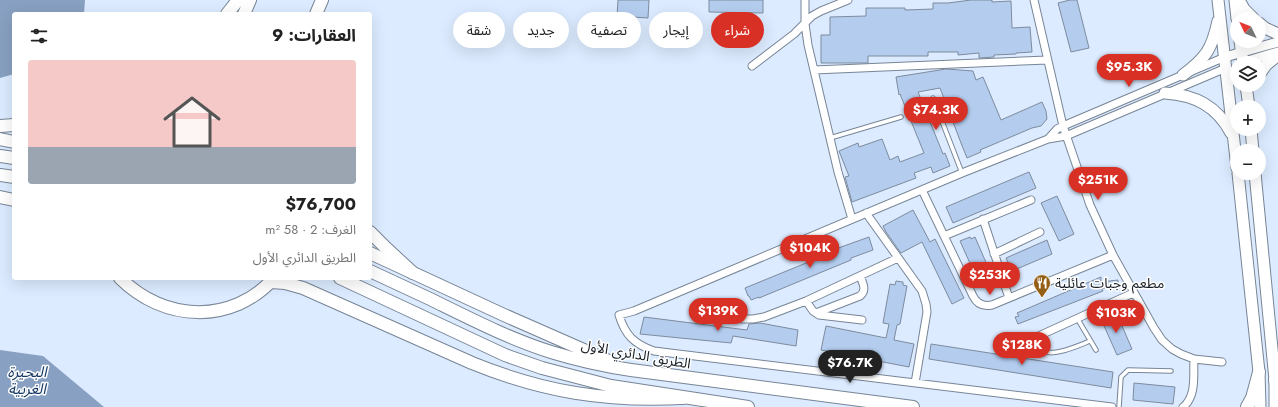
<!DOCTYPE html>
<html lang="ar">
<meta charset="utf-8">
<style>
:root{--surface:#fff;--page:#f6f6f6;--text:#222;--muted:#767676;--line:#e0e0e0;--accent:#d93025}
body{margin:0;font-family:Jost,"Noto Sans Arabic",sans-serif;background:var(--page);color:var(--text);direction:rtl;height:100vh;display:flex;flex-direction:column;font-size:15px;white-space:nowrap}
*{box-sizing:border-box;margin:0}
p{font-size:13px;color:var(--muted)}
.icon{flex:none;width:22px;height:22px;fill:none;stroke:currentColor;stroke-width:2;stroke-linecap:round;stroke-linejoin:round}
.map{position:relative;flex:1;overflow:hidden;direction:ltr}
.side{position:absolute;left:12px;top:12px;width:360px;height:268px;display:flex;flex-direction:column;background:var(--surface);border-radius:4px;box-shadow:0 4px 16px #0002;direction:rtl}
.side>*{flex:none}
.banner{position:absolute;left:384px;top:12px;width:380px;height:36px;direction:rtl;display:flex;gap:8px}
.needle{width:26px;rotate:313deg}
.controls{position:absolute;left:1230px;top:12px;display:grid;gap:8px}
.controls a{display:grid;place-items:center;width:36px;height:36px;border-radius:50%;background:var(--surface);box-shadow:0 4px 16px #0002;font-size:20px}
.price{position:absolute;translate:-50% -34px;padding:0 9px;border-radius:14px;background:var(--accent);color:#fff;font-size:13px;line-height:26px;filter:drop-shadow(0 1px 2px #0008)}
.price::after{content:'';position:absolute;left:50%;top:24px;width:12px;height:9px;margin-left:-6px;background:inherit;clip-path:polygon(0 0,100% 0,50% 100%)}
.price.on{background:#222;color:#fff}
ul{padding:0;list-style:none}
li{display:grid;align-content:center;gap:8px;height:212px;padding:0 16px}
li+li{border-top:1px solid var(--line)}
li span{display:grid;place-items:center;height:124px;border-radius:4px;color:#555}
li>.icon{margin-inline-start:auto}
span .icon{width:72px;height:72px;fill:#fffc;stroke-width:1}
li b{font-size:17px}
h2{display:flex;justify-content:space-between;align-items:center;height:48px;padding:0 16px;font-size:17px}
.pill{padding:0 14px;border-radius:18px;background:var(--surface);box-shadow:0 4px 16px #0002;font-size:14px;line-height:36px}
.pill.on{background:var(--accent);color:#fff}
.map>svg:first-child{display:block}
</style>
<div class="map">
<svg width="1278" height="407" viewBox="0 0 1278 407">
<rect width="100%" height="100%" fill="#dcebff"/>
<path fill="#88a0c1" d="M0,0H85L84,14H14V74L0,78Z
M0,350L43,356L104,407H0Z"/>
<path fill="#b4cdef" stroke="#7d8b9d" d="M618,0H649L648,18L617,16Z
M709,0H763V13L709,12Z
M971,0H992V2L1011,1L1012,28L1030,27L1032,52L1016,53V54L994,55V57L979,58V53L958,55V52H928V56H868V63H821V35H830V17L866,16V8H905V10L933,9V3H948Z
M1070,0H1077L1089,48L1071,52L1058,3Z
M946,69L973,71L976,80L983,77L1001,120L1042,102L1046,111L1047,119L1041,126L1032,128L980,150L981,152L967,158L961,143L940,88L918,92L943,154L945,153L950,166L933,173L931,167L914,173L916,178L852,202L845,177L849,176L839,151L858,143L859,147L882,139L890,160L898,156L900,162L924,153L900,94L899,95L896,77Z
M1029,172L1036,188L953,223L946,207Z
M1057,196L1074,234L1059,241L1041,203Z
M913,210L930,242L935,239L964,298L952,304L922,242L901,253L886,232L883,226Z
M869,237L873,250L851,258V260L759,298V297L751,300L749,296H748L745,288L811,261L810,260L831,252L830,251Z
M970,237L971,239L975,237L991,274L986,276L987,278L980,281L979,278L977,279L960,241Z
M1047,240L1052,254L1012,271L1006,258Z
M1101,277V282L1118,280V283L1102,289L1103,291L1018,324L1015,317L1019,316L1017,313Z
M896,281L903,282V285L907,286L900,324L897,325L894,340L914,344L909,367L821,350L826,326L886,338L889,324L883,323L890,284L895,285Z
M1116,312L1132,349L1117,355L1101,319Z
M644,317L747,330L749,324L760,323L798,330L796,346L733,336L731,343L640,334Z
M931,344L1113,372L1111,388L929,359Z
M1134,383L1175,387L1173,404L1133,400Z"/>
<g fill="none" stroke-linecap="round" stroke-linejoin="round">
<g stroke="#778596" stroke-width="5.5">
<path id="service" d="M933,98L962,173
M830,138L901,117
M1077,318L1096,350
M1034,338C1037,342 1040,348 1044,351C1054,357 1080,345 1090,341
M1119,407L1121,377L1128,370L1171,371"/>
</g>
<g stroke="#778596" stroke-width="9">
<path id="minor" d="M805,0V24L808,45L838,172L852,219
M1034,0L1063,126L1090,205L1113,255L1154,328L1162,340L1172,349L1181,354L1194,359L1222,362
M752,66L794,34L812,16L821,11L848,0
M814,70L1047,60
M1048,139L1057,129L1063,126L1225,57
M922,190L973,296C977,304 983,307 992,305L1113,255
M866,213L922,291L926,304L927,312L915,383
M983,219L1009,298
M944,236L1031,200
M994,254L1040,232
M806,301L813,311L819,315L862,320
M698,303L742,319H753L764,317L806,301L898,258
M816,313L860,296C867,290 863,284 860,276
M1032,339L1133,293
M1112,407L654,351C634,344 625,335 619,315L634,311L962,173L1048,139L1066,136L1226,68
M1183,407C1197,396 1193,374 1194,359"/>
</g>
<g stroke="#778596" stroke-width="11">
<path id="tertiary" d="M1225,57L1278,42
M1241,63L1278,52"/>
</g>
<g stroke="#778596" stroke-width="13">
<path id="secondary" d="M1218,0L1237,168
M1235,0L1237,19
M1239,0L1244,9L1254,19
M1259,23L1265,28L1278,34
M1240,41L1243,63
M1183,75C1206,58 1212,49 1218,21
M1259,75L1266,65L1278,55
M1246,85L1249,107
M1165,93C1195,95 1217,106 1231,133
M1251,129L1253,151
M1238,173L1259,372L1260,407
M1255,173L1275,380V407"/>
</g>
<g stroke="#778596" stroke-width="14">
<path id="primary" d="M0,139L14,142
M0,156L14,158
M0,175L14,177
M0,197L14,200
M370,253L504,315L611,362
M370,271C389,280 409,289 428,298C469,318 507,338 551,352C577,360 604,366 631,370L913,407
M120,278C164,322 232,325 274,278
M340,278L505,355L542,368L611,386L748,407
M271,282L285,283L303,288L472,363C543,392 606,402 683,398
M1275,380L1278,391
M1247,407L1252,398L1259,372"/>
</g>
<g stroke="#778596" stroke-width="14">
<path id="trunk" d="M227,14L238,0
M244,14L250,0
M316,14L322,0
M0,126L14,125
M370,232L386,248L413,273"/>
</g>
<use href="#service" stroke="#fff" stroke-width="3.5"/>
<use href="#minor" stroke="#fff" stroke-width="7"/>
<use href="#tertiary" stroke="#fff" stroke-width="9"/>
<use href="#secondary" stroke="#fff" stroke-width="11"/>
<use href="#primary" stroke="#fff" stroke-width="12"/>
<use href="#trunk" stroke="#fff" stroke-width="12"/>
</g>
<defs>
<g id="restaurant-pin" transform="scale(0.9)"><path d="M0 17L-7.5 6A9.5 9.5 0 1 1 7.5 6Z" fill="#955f16" stroke="#fff"/><path d="M-5-6h1v4h1v-4h1v4h1v-4h1v5L-1.5 .5V6h-2V.5L-5-1ZM5-6V6H3V1.5H1.5Q1.5-4 5-6Z" fill="#fff"/></g>
</defs>
<g fill-rule="evenodd">
<use href="#restaurant-pin" x="1042" y="283"/>
</g>
<g text-anchor="middle" stroke-width="3" stroke-linejoin="round" paint-order="stroke">
<g font-size="14" fill="#181e25" stroke="#fff" text-anchor="start">
<text x="1055" y="288">مطعم وجبات عائلية</text>
</g>
<g font-size="14" fill="#181e25" stroke="#fff">
<text transform="translate(636 354) rotate(10)" y="5">الطريق الدائري الأول</text>
</g>
<g font-size="15" font-style="italic" fill="#153862" stroke="#fff">
<text x="27" y="377">البحيرة<tspan x="27" dy="17">الغربية</tspan></text>
</g>
</g>
</svg>
<div class="controls">
<a><svg class="needle" viewBox="-14 -14 28 28"><path d="M0-13l5 13h-10z" fill="#e53935"/><path d="M0 13l5-13h-10z" fill="#767676"/></svg></a>
<a><svg class="icon" aria-label="layers" viewBox="0 0 24 24"><path d="M12 4l9 5-9 5-9-5zM3 14l9 5 9-5"/></svg></a>
<a>+</a>
<a>−</a>
</div>
<b class="price" style="left:1129px;top:88px">$95.3K</b>
<b class="price" style="left:936px;top:131px">$74.3K</b>
<b class="price" style="left:1098px;top:201px">$251K</b>
<b class="price" style="left:810px;top:269px">$104K</b>
<b class="price" style="left:990px;top:296px">$253K</b>
<b class="price" style="left:718px;top:332px">$139K</b>
<b class="price" style="left:1116px;top:334px">$103K</b>
<b class="price" style="left:1022px;top:366px">$128K</b>
<b class="price on" style="left:850px;top:384px">$76.7K</b>
<div class="banner">
<a class="pill on">شراء</a>
<a class="pill">إيجار</a>
<a class="pill">تصفية</a>
<a class="pill">جديد</a>
<a class="pill">شقة</a>
</div>
<section class="side">
<h2>العقارات: 9<svg class="icon" aria-label="filters" viewBox="0 0 24 24"><path d="M4 7h16M4 17h16"/><circle cx="9" cy="7" r="2"/><circle cx="15" cy="17" r="2"/></svg></h2>
<ul>
<li><span style="background:linear-gradient(#f6c9c9 70%,#9aa5b1 0)"><svg class="icon" aria-label="home" viewBox="0 0 24 24"><path d="M3 11l9-7 9 7M6 9v11h12V9"/></svg></span><div><b>$76,700</b><p>الغرف: 2 · 58 m²</p><p>الطريق الدائري الأول</p></div></li>
</ul>
</section>
</div>
